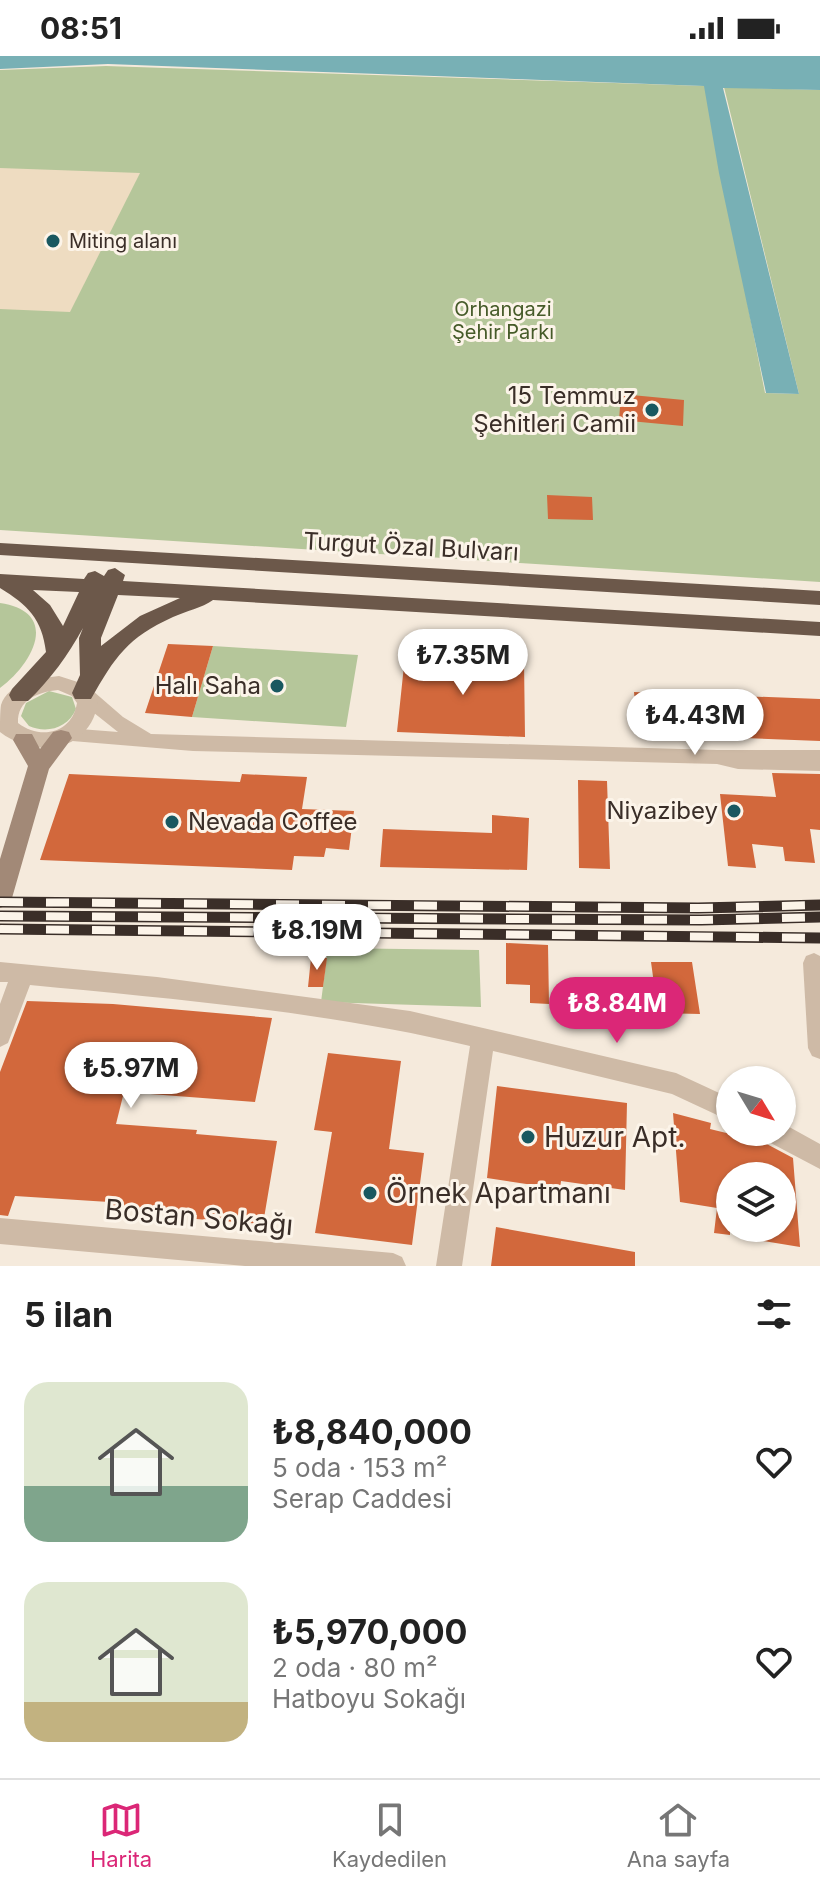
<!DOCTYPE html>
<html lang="tr">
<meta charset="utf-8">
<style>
:root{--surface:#fff;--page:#f6f6f6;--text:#222;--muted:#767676;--line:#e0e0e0;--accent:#db2777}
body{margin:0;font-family:Inter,sans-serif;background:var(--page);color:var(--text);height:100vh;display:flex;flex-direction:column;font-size:30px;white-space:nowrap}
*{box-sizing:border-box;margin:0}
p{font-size:26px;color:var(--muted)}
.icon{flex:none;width:44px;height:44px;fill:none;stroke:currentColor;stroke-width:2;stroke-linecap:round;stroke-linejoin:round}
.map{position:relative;height:1210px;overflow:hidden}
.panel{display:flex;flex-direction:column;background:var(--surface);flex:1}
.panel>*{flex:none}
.needle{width:52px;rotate:128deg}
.buttons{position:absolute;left:716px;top:1010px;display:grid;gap:16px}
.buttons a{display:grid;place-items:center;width:80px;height:80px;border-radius:50%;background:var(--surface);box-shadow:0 2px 6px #0004;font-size:40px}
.price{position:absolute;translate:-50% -68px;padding:0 18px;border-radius:28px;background:#fff;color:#222;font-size:26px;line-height:52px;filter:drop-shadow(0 2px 4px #0008)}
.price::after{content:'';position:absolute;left:50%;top:48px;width:24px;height:18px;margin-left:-12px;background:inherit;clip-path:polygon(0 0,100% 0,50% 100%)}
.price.on{background:var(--accent);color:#fff}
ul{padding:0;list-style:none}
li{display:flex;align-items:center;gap:24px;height:200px;padding:0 24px}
li span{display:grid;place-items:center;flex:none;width:224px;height:160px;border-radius:24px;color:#555}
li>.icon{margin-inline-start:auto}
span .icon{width:96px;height:96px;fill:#fffc;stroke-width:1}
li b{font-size:34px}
h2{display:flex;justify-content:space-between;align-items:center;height:96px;padding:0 24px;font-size:34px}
.status{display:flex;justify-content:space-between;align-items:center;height:56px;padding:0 40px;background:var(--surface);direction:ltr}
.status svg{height:22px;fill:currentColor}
.tab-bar{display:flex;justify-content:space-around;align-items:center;height:112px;border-top:2px solid var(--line);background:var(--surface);font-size:22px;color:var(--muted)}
.tab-bar a{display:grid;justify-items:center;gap:4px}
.tab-bar .on{color:var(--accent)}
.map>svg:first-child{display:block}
</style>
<div class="status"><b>08:51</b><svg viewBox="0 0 49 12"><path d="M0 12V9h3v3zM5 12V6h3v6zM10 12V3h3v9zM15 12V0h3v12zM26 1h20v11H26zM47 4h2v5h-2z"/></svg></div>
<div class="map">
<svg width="820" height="1210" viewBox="0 0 820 1210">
<rect width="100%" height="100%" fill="#f5eadc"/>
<path fill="#b5c69a" d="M106,10L705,30L765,337L799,338L724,31L820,34V526L0,474V14Z
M0,547C61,556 33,608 0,632Z
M213,590L358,599L346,671L192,661Z
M49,635L72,641L76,653C68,672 47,678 29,670L21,660L26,647Z
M328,892L479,894L481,951L321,946Z"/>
<path fill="#eedcc1" d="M0,112L140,117L70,256L0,253Z"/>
<path fill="#78b0b5" d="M0,0H820V34L723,32L799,338L766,337L719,117L704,30L108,8L0,13Z"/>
<path fill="#d2683c" d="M621,338L684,344L683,370L619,364Z
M547,439L592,441L593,464L548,463Z
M168,588L213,590L192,661L145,657Z
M405,600L524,605L525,681L397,676Z
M634,636L820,643V685L638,678Z
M772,717L820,718V774L810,773L815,807L785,805L783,791L752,788L756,812L728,810L720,738L776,741Z
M69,718L240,726L242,718L307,721L302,753L354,755L349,794L326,792L324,801L294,800L292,814L40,804Z
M578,724L607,725L610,813L579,812Z
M492,759L529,762L527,814L380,811L383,773L492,777Z
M506,887L548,889L549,948L530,947V929L506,928Z
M311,902H327L323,931H308Z
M651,906H692L700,958L658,957Z
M27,945L113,948L272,962L255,1046L124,1036L116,1068L197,1074L196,1078L277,1085L263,1168L196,1163L197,1159L108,1152L109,1146L15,1140L8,1160L0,1159V1016Z
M328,997L401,1005L389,1093L424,1097L412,1189L315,1177L332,1076L314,1074Z
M497,1030L627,1047L625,1134L561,1125L560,1133L487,1122Z
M673,1057L711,1067L710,1073L763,1086L793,1102L800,1191L738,1181L739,1172H782V1120H730V1179L714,1177L717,1152L680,1146Z
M496,1171L635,1196V1210H491Z"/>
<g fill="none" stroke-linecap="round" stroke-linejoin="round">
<path fill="#cebaa6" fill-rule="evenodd" d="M86,633L93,635L123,661L151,678L717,694H820V715L738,713L717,708L193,695L60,684L57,679L60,674L67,672L118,676L79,645L77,640L79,635Z
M814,897L820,900V1003L812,1000L808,992L803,907L806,900Z
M0,906L157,921L410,955L676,1017L730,1042V1065L672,1038L493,995L462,1210H436L470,990C328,956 175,943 30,929L8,987L0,991V948L8,926H0Z
M782,1067L820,1088V1113L765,1084L762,1076H782Z
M0,1162L393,1197L402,1201L406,1210H245L0,1188Z"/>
<path fill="#cebaa6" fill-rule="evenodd" d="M59,620L87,629L98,646C90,697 35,703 0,676C0,668 0,656 1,649C8,627 39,622 59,620ZM58,634L72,640L77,647C72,678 40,684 18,667C17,644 38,636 58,634Z"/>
<path fill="#a28977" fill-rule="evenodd" d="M61,674L69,676L72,682L49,713L12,842L8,849L0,852V803L28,710L13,684L16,678H32L40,693L53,676Z"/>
<path fill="#6c584a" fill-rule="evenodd" d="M0,487L820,535V549L0,499Z
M115,512L125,519L123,525L820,566V580L213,544C202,552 186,555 173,561C127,582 115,601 91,643H75L72,637L80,619L79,582L83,572C68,599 51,623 28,645H12L9,639L12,633L46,596C42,563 28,549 0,532V518L84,523L88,517L95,515L104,520L108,514ZM33,534L79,536L63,570L50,549ZM118,539L180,542L140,560L101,590V582Z"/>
<g stroke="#3a2e28" stroke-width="11">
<path id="rail" d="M0,846L698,852L820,849
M0,860L701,864L820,861
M0,873L820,882"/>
</g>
<use href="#rail" stroke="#fcf4e9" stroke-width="8" stroke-dasharray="23" stroke-linecap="butt"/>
</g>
<g fill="#195860" stroke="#fcf4e9" stroke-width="3">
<circle cx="53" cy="185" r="8"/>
<circle cx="652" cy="354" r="8"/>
<circle cx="277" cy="630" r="8"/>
<circle cx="734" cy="755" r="8"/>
<circle cx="172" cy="766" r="8"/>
<circle cx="528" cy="1081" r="8"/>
<circle cx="370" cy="1137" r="8"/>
</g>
<g text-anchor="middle" stroke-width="6" stroke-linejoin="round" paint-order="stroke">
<g font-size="20" fill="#3a2e28" stroke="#fcf4e9" text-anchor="start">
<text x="69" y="192">Miting alanı</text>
</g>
<g font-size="20" fill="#465b29" stroke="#fcf4e9">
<text x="503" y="260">Orhangazi<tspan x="503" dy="23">Şehir Parkı</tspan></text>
</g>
<g font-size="24" fill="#3a2e28" stroke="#fcf4e9" text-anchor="end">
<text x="636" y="348">15 Temmuz<tspan x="636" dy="28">Şehitleri Camii</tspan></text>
<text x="261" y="638">Halı Saha</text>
<text x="718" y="763">Niyazibey</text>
<text x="188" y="774" text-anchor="start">Nevada Coffee</text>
</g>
<g font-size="24" fill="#3a2e28" stroke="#fcf4e9">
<text transform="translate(411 491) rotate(3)" y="8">Turgut Özal Bulvarı</text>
</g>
<g font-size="28" fill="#3a2e28" stroke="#fcf4e9" text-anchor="start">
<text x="544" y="1091">Huzur Apt.</text>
<text x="386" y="1147">Örnek Apartmanı</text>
</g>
<g font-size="28" fill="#3a2e28" stroke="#fcf4e9">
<text transform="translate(199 1161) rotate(5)" y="10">Bostan Sokağı</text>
</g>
</g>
</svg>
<div class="buttons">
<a><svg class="needle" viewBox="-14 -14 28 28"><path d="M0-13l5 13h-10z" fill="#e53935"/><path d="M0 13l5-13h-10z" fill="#767676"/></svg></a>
<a><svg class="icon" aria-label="layers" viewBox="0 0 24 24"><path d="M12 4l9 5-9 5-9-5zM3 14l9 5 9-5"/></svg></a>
</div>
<b class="price" style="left:463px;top:641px">₺7.35M</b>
<b class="price" style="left:695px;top:701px">₺4.43M</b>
<b class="price" style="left:317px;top:916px">₺8.19M</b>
<b class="price on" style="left:617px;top:989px">₺8.84M</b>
<b class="price" style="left:131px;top:1054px">₺5.97M</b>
</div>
<section class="panel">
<h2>5 ilan<svg class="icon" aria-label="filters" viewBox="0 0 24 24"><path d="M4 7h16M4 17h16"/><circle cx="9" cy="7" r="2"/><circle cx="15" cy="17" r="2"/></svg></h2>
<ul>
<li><span style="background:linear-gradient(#dfe7d0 65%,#7fa58c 0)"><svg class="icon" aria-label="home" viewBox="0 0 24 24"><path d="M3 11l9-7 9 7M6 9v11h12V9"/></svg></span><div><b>₺8,840,000</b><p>5 oda · 153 m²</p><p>Serap Caddesi</p></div><svg class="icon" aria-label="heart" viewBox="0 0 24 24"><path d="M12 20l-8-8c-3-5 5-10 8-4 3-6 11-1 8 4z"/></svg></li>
<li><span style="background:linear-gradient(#dfe7d0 75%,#c2b280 0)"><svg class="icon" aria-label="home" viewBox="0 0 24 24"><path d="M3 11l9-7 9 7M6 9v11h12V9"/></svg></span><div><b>₺5,970,000</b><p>2 oda · 80 m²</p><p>Hatboyu Sokağı</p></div><svg class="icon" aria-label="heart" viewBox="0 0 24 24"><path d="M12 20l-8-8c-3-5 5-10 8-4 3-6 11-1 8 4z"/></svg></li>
</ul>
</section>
<nav class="tab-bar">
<a class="on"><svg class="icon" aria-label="map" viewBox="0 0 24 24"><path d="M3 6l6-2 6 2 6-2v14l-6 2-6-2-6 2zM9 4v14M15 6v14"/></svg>Harita</a>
<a><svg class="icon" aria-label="saved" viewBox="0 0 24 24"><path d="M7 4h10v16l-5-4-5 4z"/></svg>Kaydedilen</a>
<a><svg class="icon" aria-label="home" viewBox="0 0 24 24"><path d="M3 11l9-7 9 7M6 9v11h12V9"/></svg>Ana sayfa</a>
</nav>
